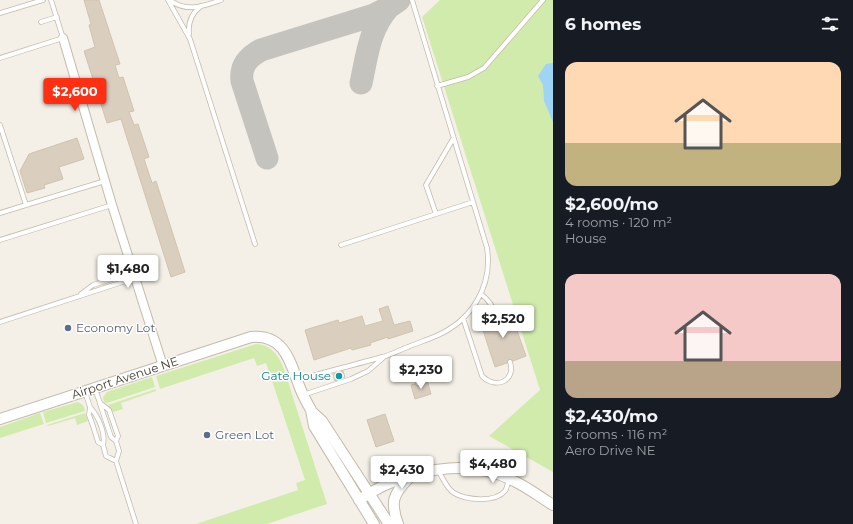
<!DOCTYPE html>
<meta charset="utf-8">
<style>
:root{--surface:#171b24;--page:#20242c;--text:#f1f3f6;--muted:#9ea1a6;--accent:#ff2f13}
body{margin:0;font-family:Montserrat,sans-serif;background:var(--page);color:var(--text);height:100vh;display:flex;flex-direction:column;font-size:15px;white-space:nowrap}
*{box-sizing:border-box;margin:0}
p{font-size:13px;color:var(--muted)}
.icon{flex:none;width:22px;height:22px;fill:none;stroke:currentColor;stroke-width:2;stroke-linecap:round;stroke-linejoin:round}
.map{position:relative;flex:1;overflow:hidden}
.sheet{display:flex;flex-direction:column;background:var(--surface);width:300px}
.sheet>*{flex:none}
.price{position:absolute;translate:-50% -34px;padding:0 9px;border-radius:4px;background:#fff;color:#222;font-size:13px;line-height:26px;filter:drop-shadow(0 1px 2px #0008)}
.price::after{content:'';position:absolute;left:50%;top:24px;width:12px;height:9px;margin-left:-6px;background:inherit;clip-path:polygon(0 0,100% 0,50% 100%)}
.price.active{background:var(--accent);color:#fff}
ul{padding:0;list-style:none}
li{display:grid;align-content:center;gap:8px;height:212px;padding:0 12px}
li span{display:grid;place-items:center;height:124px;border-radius:12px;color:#555}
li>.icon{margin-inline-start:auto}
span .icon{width:72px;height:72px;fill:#fffc;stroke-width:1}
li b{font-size:17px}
h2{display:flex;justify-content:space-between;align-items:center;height:48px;padding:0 12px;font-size:17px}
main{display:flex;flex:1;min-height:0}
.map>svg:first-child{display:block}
</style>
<main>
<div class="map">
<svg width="553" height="524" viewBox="0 0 553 524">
<rect width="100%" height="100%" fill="#f4f0e7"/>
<path fill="#d1ebad" d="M440,0H553V472L489,436L540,390L422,17Z
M256,344C272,345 279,356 284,369L327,504L267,524H196L298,490L296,483L305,480L266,363L257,366L254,358L160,389L156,376Z
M152,377L155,387L107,403L104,402L103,397L107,392Z
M156,389V391L121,403L123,409L113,412L108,405Z
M78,402L83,405L85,411L46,423L43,412Z
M40,413L44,424L0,438V427Z
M85,413L88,421L77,425L75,418L48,426L47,425Z"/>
<path fill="#9fd4f5" d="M553,63V122L544,101L543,85L538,76L546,64Z"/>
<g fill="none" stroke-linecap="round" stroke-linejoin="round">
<path stroke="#c5c3be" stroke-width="23" d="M361,83C367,56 369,29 389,7
M267,158L242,81C240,66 248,57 261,50L374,15L389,7L399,0"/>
</g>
<path fill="#dacebe" stroke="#d2c3ae" d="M84,0H99L120,64L115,65L119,78L123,77L134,111L129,112L134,125L138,124L149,157L144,159L152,183L156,181L185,272L171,277L121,119L107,123L84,51L95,47L89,25L91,24Z
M77,138L84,159L59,167L63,179L44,185L45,188L27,193L20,171L29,154Z
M388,306L394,325L410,321L413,331L388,339V337L370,343L371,345L352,350L351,348L314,360L305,330L338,320L339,323L362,316L365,326L383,321L379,309Z
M510,311L526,356L513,361L509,359L507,363L495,367L480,321L494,317L498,319L500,318V315Z
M343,371L345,377L335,381L333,374Z
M427,380L431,394L415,399L411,385L415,384L417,386H419L421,384V382Z
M385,414L394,441L376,447L367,420Z"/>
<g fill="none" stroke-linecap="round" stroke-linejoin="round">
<g stroke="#c3baac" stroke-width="5.5">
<path id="service" d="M168,0L190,39L255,244
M170,0C186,13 204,6 221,0
M0,13L43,0
M41,22L57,17
M189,34C188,23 191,14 200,7
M0,58L63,38L51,0
M437,86L468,77L484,68L543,0
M63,94L78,89
M0,125L26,205L0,213
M26,205L105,181
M436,214L426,185L453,139
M0,240L112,205
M341,245L473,202
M81,294L93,285L133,272
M481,294C489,300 493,306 497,316
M463,318L482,376C496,390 516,381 510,362
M0,322L135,278
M414,364L418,383
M297,380C325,372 354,365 382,357C391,355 399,350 408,347C417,343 427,340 436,336C471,321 493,287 487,248L412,0
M95,389L100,403L109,410L118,436L116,441L119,451L116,461L136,524
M85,392L90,407L89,415L93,426L98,442L103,445L106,456L116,461
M303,395L351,379L368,371L383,358
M100,404L111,437L116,441
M90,407C98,416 106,433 103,445
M438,470C442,477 447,489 454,493C466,500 495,503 505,491C507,488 508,482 509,479"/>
</g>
<g stroke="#c3baac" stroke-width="10">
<path id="minor" d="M63,38L112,205L163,366"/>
</g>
<g stroke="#c3baac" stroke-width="12">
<path id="tertiary" d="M311,411L322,421L389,524
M0,419L251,337C285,334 290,362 300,388C303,396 307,403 311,410C312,415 313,421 314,426L374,524
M359,500C367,495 376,489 385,485C425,467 474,460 514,481C527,487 540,497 553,505
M398,524C390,502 393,494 409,478"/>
</g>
<use href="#service" stroke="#fff" stroke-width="4"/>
<use href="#minor" stroke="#fff" stroke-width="8"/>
<use href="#tertiary" stroke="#fff" stroke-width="10"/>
</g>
<g fill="#5c6f8a" stroke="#fff" stroke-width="1.5">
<circle cx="68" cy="328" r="4"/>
<circle cx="207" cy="435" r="4"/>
</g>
<circle fill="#0f9aa8" stroke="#fff" stroke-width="1.5" cx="339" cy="376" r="4"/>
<g text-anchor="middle" stroke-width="3" stroke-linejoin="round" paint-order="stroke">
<g font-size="12" fill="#4e5e75" stroke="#fff" text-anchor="start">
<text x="76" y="332">Economy Lot</text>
<text x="215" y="439">Green Lot</text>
</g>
<g font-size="12" fill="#0d838f" stroke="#fff" text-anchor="end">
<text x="331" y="380">Gate House</text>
</g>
<g font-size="12" fill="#484035" stroke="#fff">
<text transform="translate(125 378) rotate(-18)" y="4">Airport Avenue NE</text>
</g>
</g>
</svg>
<b class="price active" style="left:75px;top:112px">$2,600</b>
<b class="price" style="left:128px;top:289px">$1,480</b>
<b class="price" style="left:503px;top:339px">$2,520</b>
<b class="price" style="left:421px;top:390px">$2,230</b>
<b class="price" style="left:493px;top:484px">$4,480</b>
<b class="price" style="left:402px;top:490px">$2,430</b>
</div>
<section class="sheet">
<h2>6 homes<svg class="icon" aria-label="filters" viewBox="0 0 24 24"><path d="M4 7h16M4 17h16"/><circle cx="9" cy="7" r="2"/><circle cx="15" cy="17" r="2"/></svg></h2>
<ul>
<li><span style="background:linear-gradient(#ffd9b3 65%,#c2b280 0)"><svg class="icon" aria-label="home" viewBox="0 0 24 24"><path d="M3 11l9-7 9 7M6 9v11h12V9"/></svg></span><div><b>$2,600/mo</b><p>4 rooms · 120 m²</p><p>House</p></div></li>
<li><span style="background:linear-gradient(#f6c9c9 70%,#b9a48a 0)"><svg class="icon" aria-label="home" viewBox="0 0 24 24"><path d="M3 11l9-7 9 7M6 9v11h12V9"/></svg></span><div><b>$2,430/mo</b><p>3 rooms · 116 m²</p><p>Aero Drive NE</p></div></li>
</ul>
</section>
</main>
